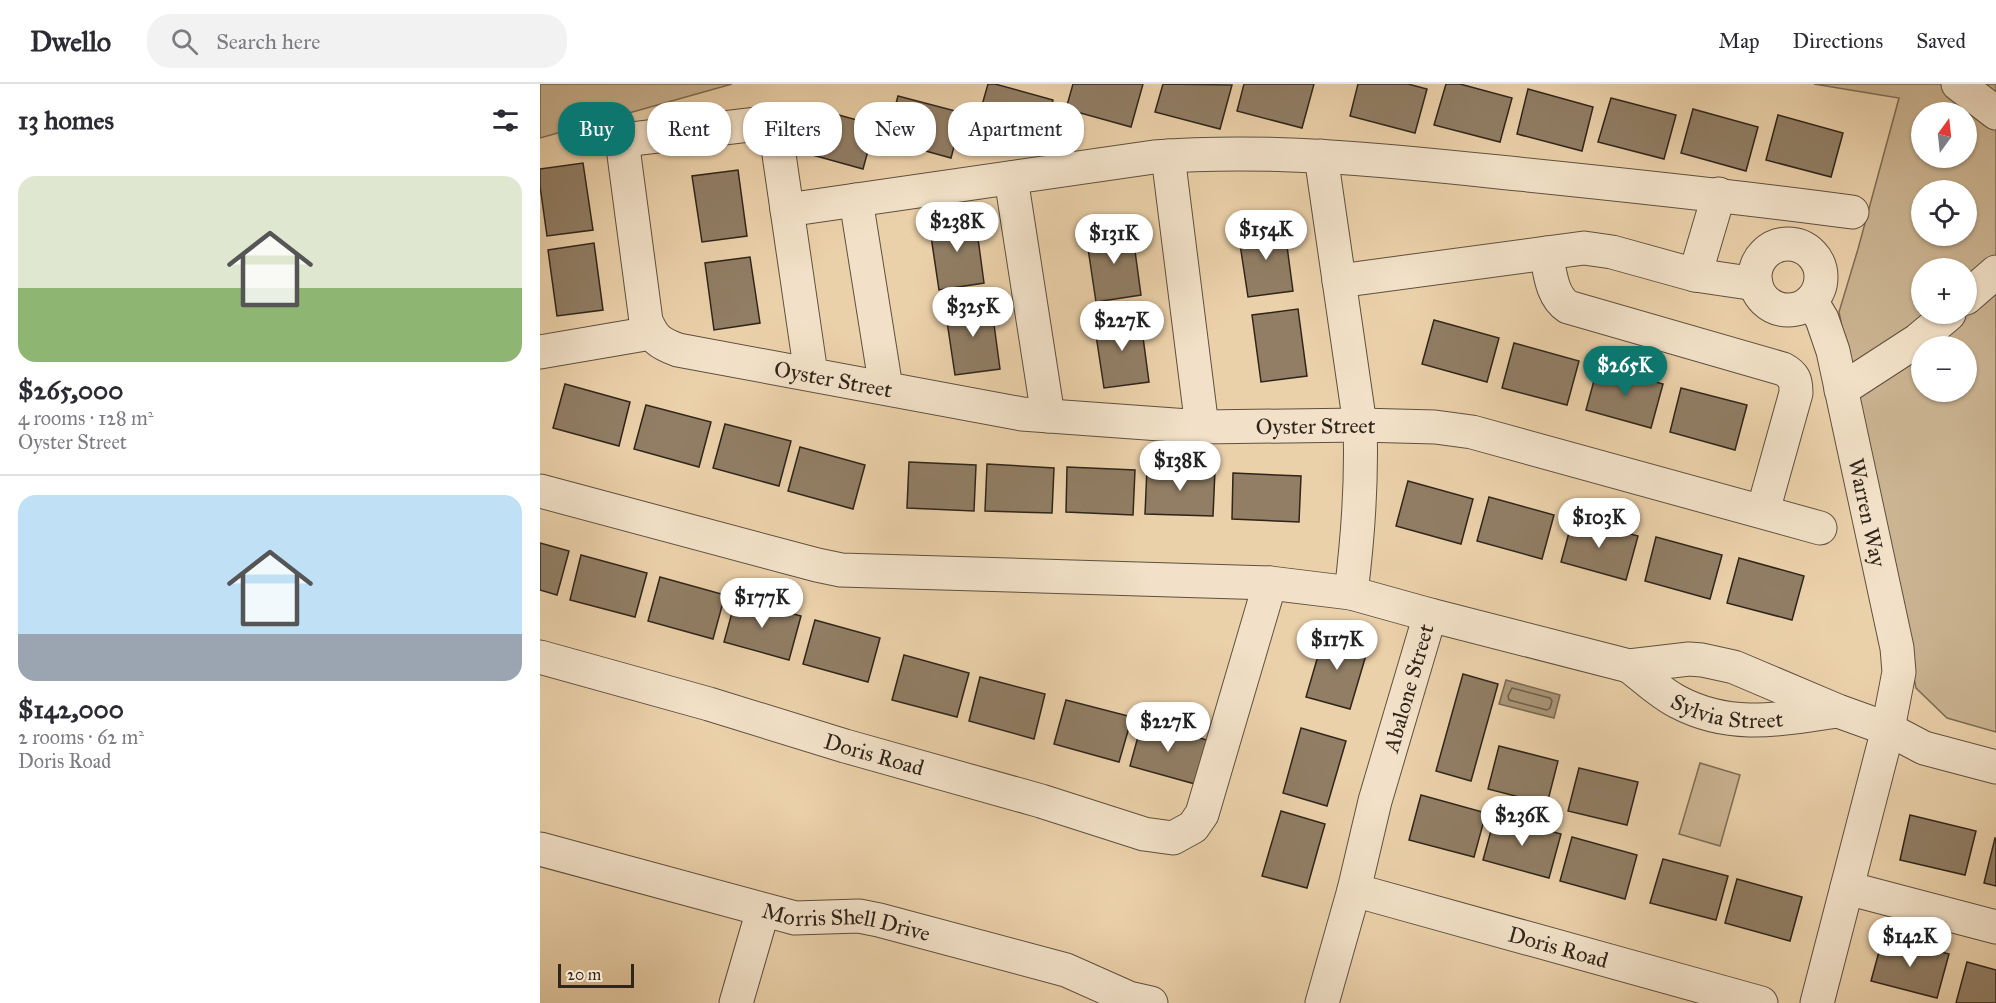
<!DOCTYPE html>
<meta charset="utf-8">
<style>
:root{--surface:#fff;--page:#f2f2f3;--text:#2b2b33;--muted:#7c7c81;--line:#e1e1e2;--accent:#0f766e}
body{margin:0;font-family:"IM FELL Great Primer",serif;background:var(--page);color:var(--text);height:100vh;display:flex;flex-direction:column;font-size:22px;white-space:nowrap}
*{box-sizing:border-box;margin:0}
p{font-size:20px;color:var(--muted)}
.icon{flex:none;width:33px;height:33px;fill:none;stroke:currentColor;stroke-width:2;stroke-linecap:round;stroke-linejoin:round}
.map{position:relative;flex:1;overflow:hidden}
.panel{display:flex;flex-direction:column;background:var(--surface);width:540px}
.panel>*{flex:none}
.banner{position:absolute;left:18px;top:18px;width:570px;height:54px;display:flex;gap:12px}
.needle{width:39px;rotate:15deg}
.fabs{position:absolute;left:1371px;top:18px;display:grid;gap:12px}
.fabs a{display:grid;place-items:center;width:66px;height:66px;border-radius:50%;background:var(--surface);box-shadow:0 2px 4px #0004;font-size:30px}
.scale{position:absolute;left:18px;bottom:15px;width:76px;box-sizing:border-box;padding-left:6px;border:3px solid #2f251b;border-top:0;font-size:16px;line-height:21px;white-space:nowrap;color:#2f251b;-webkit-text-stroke:4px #f2e1c8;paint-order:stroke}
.price{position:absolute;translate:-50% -51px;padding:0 14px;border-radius:21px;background:#fff;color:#222;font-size:20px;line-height:39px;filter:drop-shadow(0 2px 3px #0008)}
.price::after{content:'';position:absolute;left:50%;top:36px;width:18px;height:14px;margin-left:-9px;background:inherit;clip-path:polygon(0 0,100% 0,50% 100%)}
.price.on{background:var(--accent);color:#fff}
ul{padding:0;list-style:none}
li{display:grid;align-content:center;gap:12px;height:318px;padding:0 18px}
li+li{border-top:2px solid var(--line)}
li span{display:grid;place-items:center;height:186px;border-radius:18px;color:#555}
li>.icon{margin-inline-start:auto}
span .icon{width:108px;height:108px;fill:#fffc;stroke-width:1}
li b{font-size:26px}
h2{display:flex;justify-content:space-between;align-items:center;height:72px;padding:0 18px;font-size:26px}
.tag{padding:0 21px;border-radius:24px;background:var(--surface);box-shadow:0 2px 4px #0004;font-size:21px;line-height:54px}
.tag.on{background:var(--accent);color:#fff}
header{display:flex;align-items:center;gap:36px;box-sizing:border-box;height:84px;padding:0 30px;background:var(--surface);border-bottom:2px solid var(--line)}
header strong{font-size:28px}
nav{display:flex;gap:33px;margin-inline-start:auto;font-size:21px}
.search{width:420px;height:54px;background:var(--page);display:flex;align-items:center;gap:15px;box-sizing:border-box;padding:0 21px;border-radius:24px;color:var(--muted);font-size:22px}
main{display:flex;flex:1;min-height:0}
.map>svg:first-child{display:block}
</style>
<header>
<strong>Dwello</strong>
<div class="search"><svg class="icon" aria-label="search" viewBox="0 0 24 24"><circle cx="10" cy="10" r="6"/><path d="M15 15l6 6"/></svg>Search here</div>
<nav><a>Map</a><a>Directions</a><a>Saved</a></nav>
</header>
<main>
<section class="panel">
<h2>13 homes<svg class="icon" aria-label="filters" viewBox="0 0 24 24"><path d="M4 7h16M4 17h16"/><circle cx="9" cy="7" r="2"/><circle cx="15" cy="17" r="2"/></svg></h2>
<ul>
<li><span style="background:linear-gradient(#dfe7d0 60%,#8fb573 0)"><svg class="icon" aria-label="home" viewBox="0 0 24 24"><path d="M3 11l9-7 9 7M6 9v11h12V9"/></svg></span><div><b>$265,000</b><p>4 rooms · 128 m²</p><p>Oyster Street</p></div></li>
<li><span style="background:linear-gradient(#bfe0f5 75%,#9aa5b1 0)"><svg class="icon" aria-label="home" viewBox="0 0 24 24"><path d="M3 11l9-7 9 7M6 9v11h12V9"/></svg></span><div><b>$142,000</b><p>2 rooms · 62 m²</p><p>Doris Road</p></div></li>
</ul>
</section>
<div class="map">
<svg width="1456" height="919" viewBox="0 0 1456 919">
<rect width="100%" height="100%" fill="#ebd1aa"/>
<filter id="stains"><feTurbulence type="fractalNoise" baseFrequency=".00333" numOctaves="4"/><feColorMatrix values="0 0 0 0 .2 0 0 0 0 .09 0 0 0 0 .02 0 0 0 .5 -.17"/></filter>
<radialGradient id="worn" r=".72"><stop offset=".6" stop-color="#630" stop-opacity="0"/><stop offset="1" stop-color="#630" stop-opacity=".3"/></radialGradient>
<path fill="#cbb492" stroke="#7d6c56" stroke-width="1.5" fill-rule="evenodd" d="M0,0H192L0,54Z
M1274,0H1456V648L1407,634L1376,604L1299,228L1318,165L1359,14ZM1382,28H1426V74H1382ZM1382,106H1426V152H1382ZM1382,184H1426V230H1382ZM1382,262H1426V308H1382Z
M1160,679L1200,691L1180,762L1139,750Z"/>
<path fill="#ab9779" stroke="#796953" stroke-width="1.5" d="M966,596L1020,611L1014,634L959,620Z"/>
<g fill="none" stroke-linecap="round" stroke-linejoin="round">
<path stroke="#6d5e4a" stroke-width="1.5" d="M972,604L1010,614L1012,617L1010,624L1007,626L969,616L968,612Z"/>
</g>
<path fill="#917e65" stroke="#2f251b" stroke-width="1.5" d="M448,0H455L513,16L501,60L436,42Z
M533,0H603L591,43L526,25Z
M623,0L692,1L680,45L615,28Z
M704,0H774L762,44L697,27Z
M818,0H868L887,5L875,49L810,32Z
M906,0H920L972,14L960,58L894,41Z
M988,5L1053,23L1042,67L977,50Z
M358,12L423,29L411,74L346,56Z
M1071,14L1136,31L1124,75L1058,58Z
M270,23L335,41L323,85L258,67Z
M1153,25L1218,43L1206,87L1141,69Z
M1238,31L1303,49L1291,93L1226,76Z
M43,79L53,146L7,152L0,102V85Z
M198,86L207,152L162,158L152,92Z
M435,132L444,199L399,206L389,139Z
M744,140L753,207L708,213L698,147Z
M592,145L601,211L556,218L546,151Z
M54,159L63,226L17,232L8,166Z
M210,173L220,239L174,246L165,179Z
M451,218L460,285L415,291L405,224Z
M758,225L767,292L721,298L712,231Z
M600,231L609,298L564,304L554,238Z
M894,236L959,254L947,298L882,280Z
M974,259L1039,277L1027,321L962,304Z
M1058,282L1123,300L1111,344L1046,326Z
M25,300L90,318L79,362L13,344Z
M1141,304L1207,321L1195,366L1130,348Z
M106,321L171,338L159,383L94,365Z
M185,340L251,357L239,402L173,384Z
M260,363L325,381L313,425L248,407Z
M369,378L436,381L434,427L367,424Z
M447,380L514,384L512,429L445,427Z
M527,383L595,386L593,431L526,428Z
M607,384L675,386L673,432L605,430Z
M693,389L761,392L759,438L692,435Z
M868,397L933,415L921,460L856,442Z
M949,413L1014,431L1002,475L937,457Z
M1033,434L1098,452L1086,496L1021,478Z
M1116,453L1182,471L1170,515L1105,497Z
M0,459L29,467L17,511L0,506Z
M41,471L107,489L95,533L30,516Z
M1199,474L1264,492L1252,536L1187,519Z
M120,493L185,511L173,555L108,537Z
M196,514L261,532L249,576L184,558Z
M275,536L340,554L328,598L263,580Z
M785,548L829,561L810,625L766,613Z
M364,571L429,589L417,633L352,616Z
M923,590L958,600L931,697L896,687Z
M440,593L505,610L494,655L429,637Z
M526,616L592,633L579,678L514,660Z
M602,638L667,656L655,700L590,682Z
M761,644L806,657L787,722L743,709Z
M959,662L1018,677L1007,720L948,705Z
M1039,684L1098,698L1087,741L1028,727Z
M881,711L946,729L934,773L869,756Z
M741,727L785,740L767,804L722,792Z
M1370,731L1436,747L1425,791L1360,776Z
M955,732L1021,750L1009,794L943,776Z
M1032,753L1097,771L1085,815L1020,797Z
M1455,754H1456V802L1444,799Z
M1123,775L1188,792L1176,836L1110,819Z
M1197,795L1262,813L1250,857L1185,839Z
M1343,853L1409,870L1397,914L1331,897Z
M1427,878L1456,886V919H1416Z"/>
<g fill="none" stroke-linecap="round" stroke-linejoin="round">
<g stroke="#5e503f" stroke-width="35">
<g id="minor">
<path d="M1418,0L1456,29"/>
<path d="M628,72L662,343"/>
<path d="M781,72L820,341C822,397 818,453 811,509L890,531L835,717L814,806L782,919"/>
<path d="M471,94L508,332"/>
<path d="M316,116L346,304"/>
<path d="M247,126L614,73C729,64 844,76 959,88C1077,100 1194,112 1312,128"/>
<circle cx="1248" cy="193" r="33"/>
<path d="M1006,169C1010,187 1011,212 1028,223L1243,285C1254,291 1256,296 1256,309L1223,427"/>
<path d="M1155,191L1179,110"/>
<path d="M799,197L1044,164L1072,168L1155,191L1216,200"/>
<path d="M1426,214L1456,188"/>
<path id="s1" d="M1271,217L1282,235L1293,267L1357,564L1359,588L1348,645L1277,919"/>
<path d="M0,268L111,249"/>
<path id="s2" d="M271,290L236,50L228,42L217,40L92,55L86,61L84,71L106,237C114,255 119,259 138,266L482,330L662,343L820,341L895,343L932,348L1280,444"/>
<path d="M1301,306L1378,256L1409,230"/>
<path d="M0,407L277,481L301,486L730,499L811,509"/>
<path d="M890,531L1089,582L1149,575L1162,576L1194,583L1298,627L1348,645L1384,664L1456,683"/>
<path id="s3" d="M0,573L169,620L305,662L501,717L604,750L633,754L653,743L662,730L730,499"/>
<path id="s4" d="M1089,582C1105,594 1120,609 1138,618C1191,646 1241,635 1297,627"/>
<path id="s5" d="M0,765L255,834L319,832L339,836L526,886L589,914L611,919"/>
<path d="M1307,804L1456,843"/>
<path id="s6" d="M814,806L1221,919"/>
<path d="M196,919L223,826"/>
</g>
</g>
<use href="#minor" stroke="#f2e1c8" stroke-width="33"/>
</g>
<g text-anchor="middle" stroke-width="4.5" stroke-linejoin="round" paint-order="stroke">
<g font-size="22" fill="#2f251b" stroke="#f2e1c8">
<text dy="8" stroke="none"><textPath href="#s2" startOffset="780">Oyster Street</textPath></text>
<text dy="8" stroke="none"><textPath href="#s2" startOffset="1266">Oyster Street</textPath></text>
<text dy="8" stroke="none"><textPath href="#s1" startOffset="220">Warren Way</textPath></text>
<text transform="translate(868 604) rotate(-74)" y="8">Abalone Street</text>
<text dy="8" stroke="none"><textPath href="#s4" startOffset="112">Sylvia Street</textPath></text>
<text dy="8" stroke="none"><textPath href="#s3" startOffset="348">Doris Road</textPath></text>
<text dy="8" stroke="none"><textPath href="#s5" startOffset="316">Morris Shell Drive</textPath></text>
<text dy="8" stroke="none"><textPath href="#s6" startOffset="212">Doris Road</textPath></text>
</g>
</g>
<rect width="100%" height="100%" filter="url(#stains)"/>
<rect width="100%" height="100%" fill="url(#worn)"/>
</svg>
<div class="fabs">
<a><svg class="needle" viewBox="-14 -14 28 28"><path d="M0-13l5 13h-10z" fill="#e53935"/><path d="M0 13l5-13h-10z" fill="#7c7c81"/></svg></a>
<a><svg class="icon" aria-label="locate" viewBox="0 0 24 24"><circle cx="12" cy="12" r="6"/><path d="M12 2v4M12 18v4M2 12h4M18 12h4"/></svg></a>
<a>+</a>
<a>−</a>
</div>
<div class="scale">20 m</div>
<b class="price" style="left:417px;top:169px">$238K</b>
<b class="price" style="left:726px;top:177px">$154K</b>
<b class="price" style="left:574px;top:181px">$131K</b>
<b class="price" style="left:433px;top:254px">$325K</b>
<b class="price" style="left:582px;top:268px">$227K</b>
<b class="price on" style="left:1085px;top:313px">$265K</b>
<b class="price" style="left:640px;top:408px">$138K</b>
<b class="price" style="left:1059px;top:465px">$103K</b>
<b class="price" style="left:222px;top:545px">$177K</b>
<b class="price" style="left:797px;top:587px">$117K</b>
<b class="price" style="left:628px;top:669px">$227K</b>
<b class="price" style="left:982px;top:763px">$236K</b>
<b class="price" style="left:1370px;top:884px">$142K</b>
<div class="banner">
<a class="tag on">Buy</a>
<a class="tag">Rent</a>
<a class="tag">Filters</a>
<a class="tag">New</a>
<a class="tag">Apartment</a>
</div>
</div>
</main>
